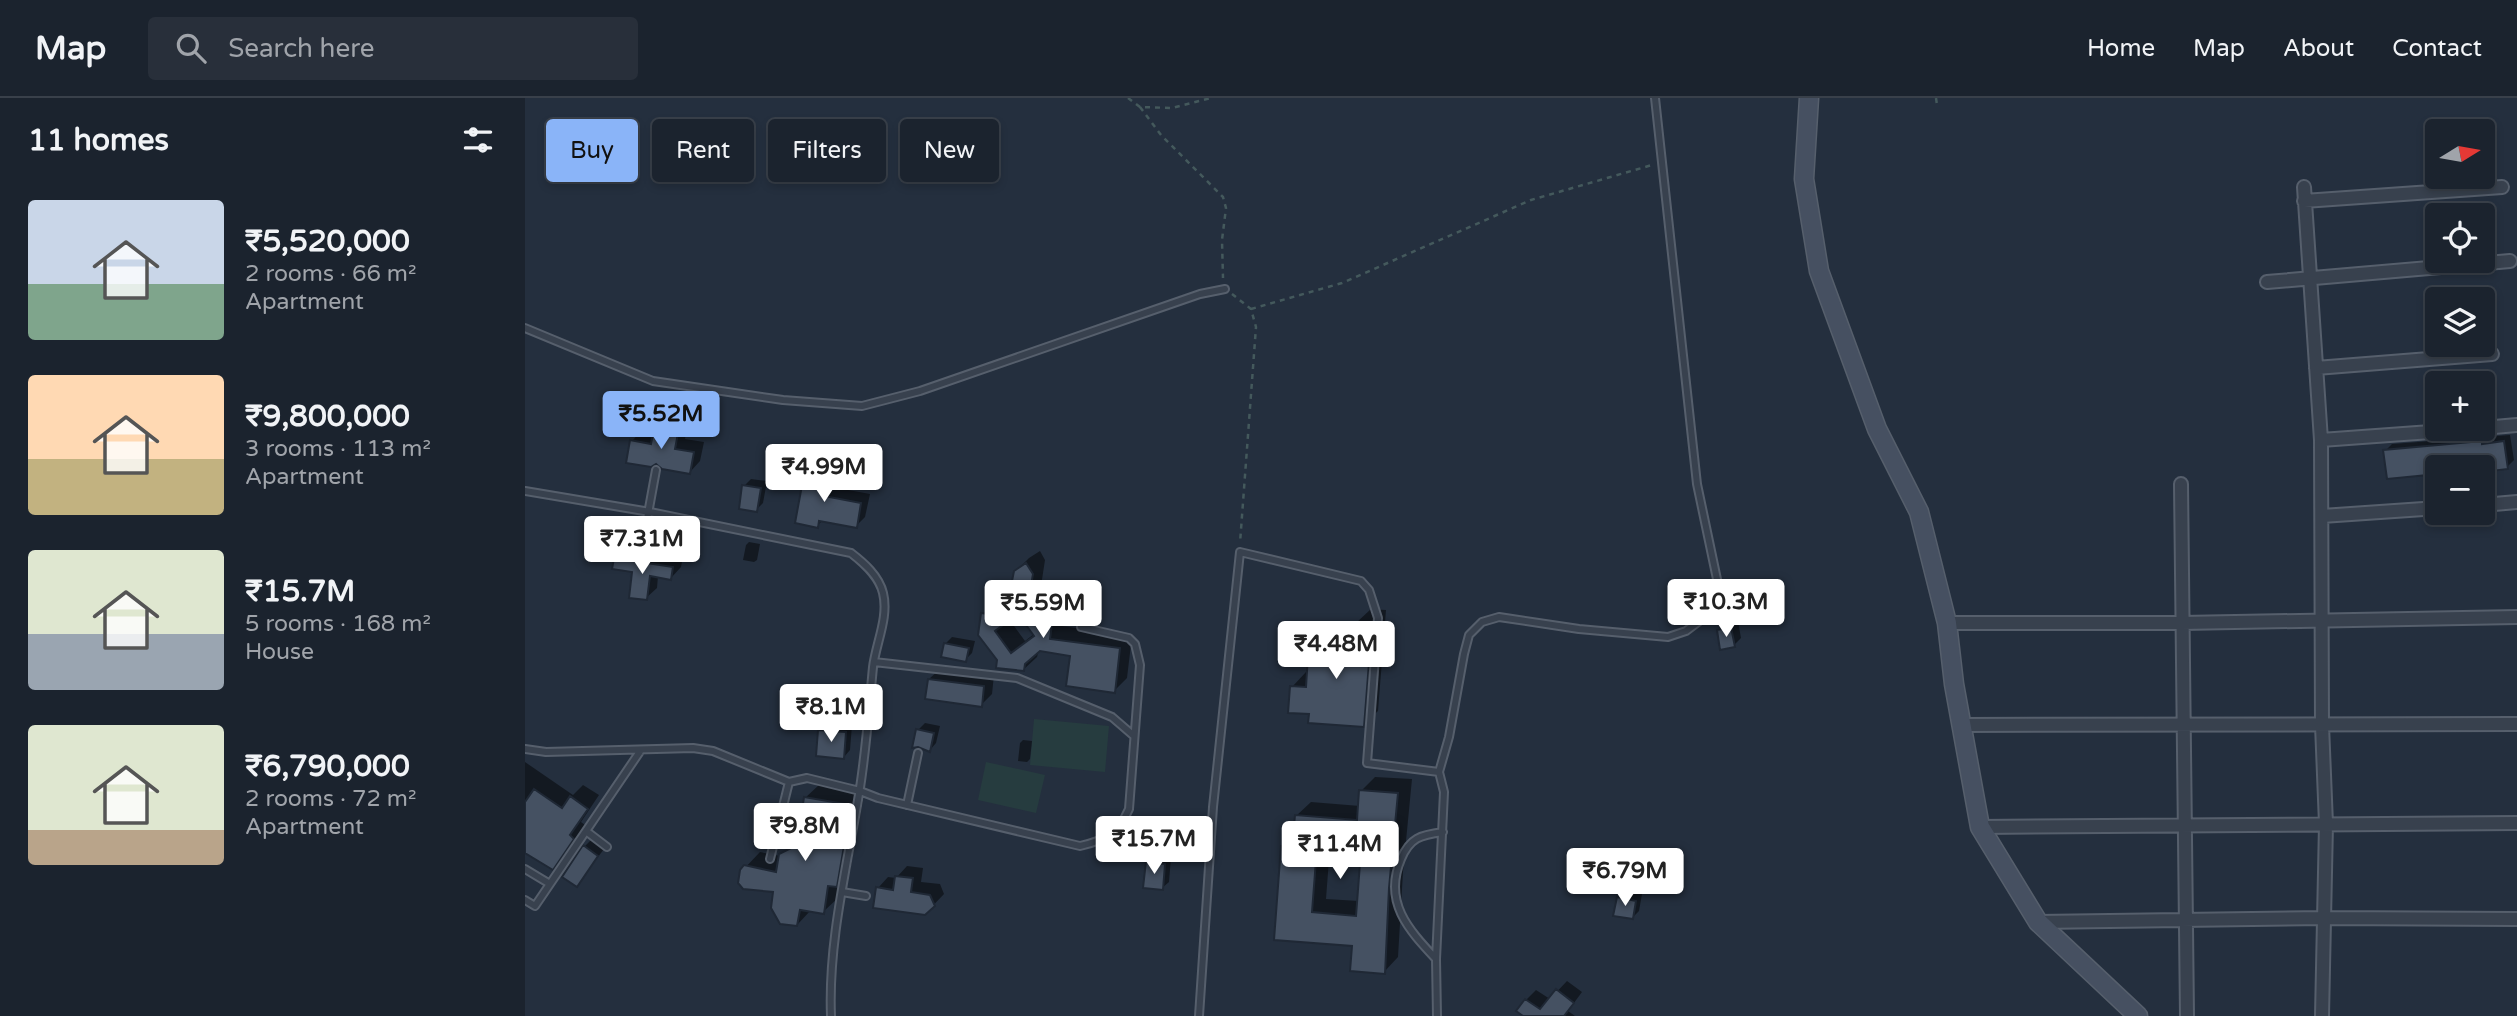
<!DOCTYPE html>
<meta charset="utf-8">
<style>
:root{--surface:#1b232e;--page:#282f3a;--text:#f1f3f6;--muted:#a0a4aa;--line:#39404a;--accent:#8ab4f8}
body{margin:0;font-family:"Varela Round",sans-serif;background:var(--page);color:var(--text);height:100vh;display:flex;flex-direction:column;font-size:26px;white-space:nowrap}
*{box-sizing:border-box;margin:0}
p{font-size:23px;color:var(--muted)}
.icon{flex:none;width:38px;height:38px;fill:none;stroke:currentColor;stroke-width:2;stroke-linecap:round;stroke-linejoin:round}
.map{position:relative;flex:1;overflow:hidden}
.panel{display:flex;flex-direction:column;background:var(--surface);width:525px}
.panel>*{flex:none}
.banner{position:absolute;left:21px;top:21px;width:665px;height:63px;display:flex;gap:14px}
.needle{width:46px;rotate:79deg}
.tools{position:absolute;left:1900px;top:21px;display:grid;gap:14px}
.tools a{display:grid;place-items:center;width:70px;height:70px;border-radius:7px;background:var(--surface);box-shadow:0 4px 10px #0003,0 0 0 2px var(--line);font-size:35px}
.price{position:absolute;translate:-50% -60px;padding:0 16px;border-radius:7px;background:#fff;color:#222;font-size:23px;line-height:46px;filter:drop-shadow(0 2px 4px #0008)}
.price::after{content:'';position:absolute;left:50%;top:42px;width:21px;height:16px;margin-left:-10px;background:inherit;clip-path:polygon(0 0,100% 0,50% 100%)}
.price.active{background:var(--accent);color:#111}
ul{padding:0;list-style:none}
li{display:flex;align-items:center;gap:21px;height:175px;padding:0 28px}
li span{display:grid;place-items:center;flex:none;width:196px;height:140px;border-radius:7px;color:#555}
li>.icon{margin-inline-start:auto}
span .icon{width:84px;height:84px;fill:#fffc;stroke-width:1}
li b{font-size:30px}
h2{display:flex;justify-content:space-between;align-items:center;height:84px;padding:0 28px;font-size:30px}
.chip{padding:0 24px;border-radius:7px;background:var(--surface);box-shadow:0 4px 10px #0003,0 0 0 2px var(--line);font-size:24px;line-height:63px}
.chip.active{background:var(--accent);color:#111}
header{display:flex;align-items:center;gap:42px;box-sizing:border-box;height:98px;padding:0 35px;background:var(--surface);border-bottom:2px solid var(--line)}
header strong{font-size:33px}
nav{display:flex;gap:38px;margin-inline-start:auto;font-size:24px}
.search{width:490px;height:63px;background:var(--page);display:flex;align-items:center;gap:18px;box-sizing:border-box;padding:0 24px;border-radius:7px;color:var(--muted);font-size:26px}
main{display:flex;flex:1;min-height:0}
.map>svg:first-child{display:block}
</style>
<header>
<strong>Map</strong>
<div class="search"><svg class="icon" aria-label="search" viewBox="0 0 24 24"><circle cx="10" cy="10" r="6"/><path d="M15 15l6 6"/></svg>Search here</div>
<nav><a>Home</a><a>Map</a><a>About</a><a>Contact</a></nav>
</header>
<main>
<section class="panel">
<h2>11 homes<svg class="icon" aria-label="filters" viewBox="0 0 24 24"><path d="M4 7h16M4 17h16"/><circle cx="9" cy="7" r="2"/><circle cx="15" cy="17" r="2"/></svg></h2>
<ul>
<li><span style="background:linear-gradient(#c9d6e8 60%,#7fa58c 0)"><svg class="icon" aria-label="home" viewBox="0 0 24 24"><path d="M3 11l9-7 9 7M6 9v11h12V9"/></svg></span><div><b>₹5,520,000</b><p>2 rooms · 66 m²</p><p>Apartment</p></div></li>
<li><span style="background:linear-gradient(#ffd9b3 60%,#c2b280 0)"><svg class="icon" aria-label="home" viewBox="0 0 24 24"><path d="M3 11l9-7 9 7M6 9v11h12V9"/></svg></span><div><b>₹9,800,000</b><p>3 rooms · 113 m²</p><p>Apartment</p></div></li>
<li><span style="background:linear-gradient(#dfe7d0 60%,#9aa5b1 0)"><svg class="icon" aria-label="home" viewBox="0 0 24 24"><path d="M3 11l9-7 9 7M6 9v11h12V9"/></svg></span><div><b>₹15.7M</b><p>5 rooms · 168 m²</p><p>House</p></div></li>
<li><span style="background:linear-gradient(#dfe7d0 75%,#b9a48a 0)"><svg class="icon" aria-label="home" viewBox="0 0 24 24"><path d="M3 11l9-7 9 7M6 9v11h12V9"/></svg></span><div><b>₹6,790,000</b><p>2 rooms · 72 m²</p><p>Apartment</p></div></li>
</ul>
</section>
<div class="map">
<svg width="1992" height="918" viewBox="0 0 1992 918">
<rect width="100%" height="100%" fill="#242f3e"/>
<path fill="#263c3f" d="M509,621L584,628L580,674L505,667Z
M461,664L520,677L511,715L453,702Z"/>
<path fill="#0007" fill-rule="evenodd" d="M142,315L164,320L160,341L179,344L175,363L165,374L107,343L117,332L130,334L131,326Z
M1985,337L1989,362L1982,369H1913L1860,353L1867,346Z
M291,362L311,366L307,389L345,396L340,419L331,428L298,422L292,428L282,372Z
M226,381L242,383L238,405L231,412L219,388Z
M224,444L235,446L232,462L229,464L218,462L221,447Z
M101,450L158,459L156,469L146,480L133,478L132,490L121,500L109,473L91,461Z
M515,453L520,462L516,488L522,489L521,496L531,512L539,513L537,528L607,538L602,580L589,593L547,556L514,552L512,559L498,572L474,562L458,516L471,503L478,504L481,501L487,494L490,474L504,460ZM493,514L509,536L500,543L484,521Z
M846,511L861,512L853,613L838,627L786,615L767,589L781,574H784L786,541L800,527L831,529V525Z
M1213,523L1216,540L1209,547L1193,533L1200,526Z
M427,539L450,543L447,555L440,562L420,546Z
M415,571L469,577L467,596L456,607L404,581Z
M400,625L415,628L411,645L405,652L393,632Z
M302,626L327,627L325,652L319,659L295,632Z
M498,642L507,643L505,661L502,664L493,663L495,645Z
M0,664L48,697L58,687L74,697L56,724L60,727L40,757L27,770L0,753Z
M850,679L887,681L878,774L873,859L859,874L828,847L751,841L757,748L770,736L771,718L786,704L835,708L836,693ZM805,748L838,751L834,803L801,801Z
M295,686L340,692L325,773L315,783L313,800L298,814L286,812L272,827L249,793L217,773L235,754L255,758L275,740L280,700Z
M66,742L79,751L52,787L60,748Z
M629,757L646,759L644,784L637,790L622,764Z
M382,768L398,770L396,784L415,786L419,796L400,816L353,790L363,779L371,780Z
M1100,793L1117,796L1114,813L1107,820L1093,800Z
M1042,883L1057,894L1043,913L1050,918H1002L1001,902L1011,892L1025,901Z"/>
<path fill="#455162" stroke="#1f2835" stroke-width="2" fill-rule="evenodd" d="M130,325L154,330L150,351L169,354L165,376L137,371L131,366L126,369L101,365L105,342L126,346Z
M1957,343V346L1979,343L1983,371L1966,373L1965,371L1958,372V369H1913V376L1862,381L1858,352Z
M280,371L303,375L299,398L336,405L332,430L294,423L293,430L270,425Z
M217,387L236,390L232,414L214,411Z
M89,460L148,469L146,482L125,478L122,502L104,500L107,474L87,471Z
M501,465L508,476L504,500L510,501L508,510L518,524L527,526L525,541L595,550L590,595L541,588L545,558L515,553L500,566L499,573L471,570L472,562L453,537L456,515L463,516L479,504L480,498H484L489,473ZM493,516L509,538L486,555L470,533Z
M829,524L847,526L839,629L783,625L784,616L763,615L765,588L781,589L784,541L828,544Z
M1206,529L1210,549L1195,552L1192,532Z
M419,545L444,550L441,564L416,559Z
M403,581L459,588L457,609L400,601Z
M391,631L409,635L405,654L393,649L387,650Z
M293,632L321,634L319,661L291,658Z
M9,691L37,710L45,698L63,711L45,737L49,741L28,772L0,755V704Z
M834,692L873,695L864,790L860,876L825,873L827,848L749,842L756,748L767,749L770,717L832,722ZM792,749L836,752L831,818L787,814Z
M279,699L326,707L312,789L303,788L299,816L275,812L272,828L255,826L246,810L248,794L218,791L213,785L215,772L219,767L251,774L254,756L272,747Z
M58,747L73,758L52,789L37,779Z
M621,763L640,766L638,792L618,790Z
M370,778L388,780L386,794L405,797L410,808L400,817L348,810L351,789L368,792Z
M1092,799L1111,803L1108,821L1088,818Z
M1031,891L1049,905L1039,918H998L991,913L1000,901L1015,911Z"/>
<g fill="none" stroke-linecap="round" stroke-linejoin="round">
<g stroke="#565f6c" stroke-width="10">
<path id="lane" d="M0,230L128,283L258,302L337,308L395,293L675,196L700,191
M0,393L125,414L326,455C339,465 354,478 358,495C364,519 351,545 348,569C344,611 341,654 334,696C322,769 303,844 306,918
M116,454L131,372
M349,564L492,580L587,619L609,638
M0,651L21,654L168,650L188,653L264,684L282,680L335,693L353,700L555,748C581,742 593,736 604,711L615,567L610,546L604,540L556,529
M382,707L393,655
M61,733L82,749
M245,761L264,684
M0,771L25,786
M317,794L341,798
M0,802L10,808L116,652
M911,861C883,831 858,804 876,761C885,740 895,737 918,734
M674,918L688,709L715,454L836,483L844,492L853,520L842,665L914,674
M912,918L911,861L919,694L914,674L924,639L939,556L944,537L957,524L974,519L1054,531L1143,539L1161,533L1185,515L1192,500L1193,486L1172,386L1130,0"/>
</g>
<g stroke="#565f6c" stroke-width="16">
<path id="street" d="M1779,89L1796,342L1797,627L1801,726L1797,918
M1779,103L1977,89
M1742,184L1985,163
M1791,270L1967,256
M1958,330L1992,327
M1796,342L1947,331
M1656,386L1662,918
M1958,407L1992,404
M1797,418L1913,410
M1422,525H1657L1992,519
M1437,627L1992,626
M1455,729L1992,725
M1513,824L1799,820L1992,821"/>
</g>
<g stroke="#565f6c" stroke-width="21">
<path id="secondary" d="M1284,0L1279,81L1294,173L1352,331L1394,414L1422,525L1429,586L1455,729L1513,824L1613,918"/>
</g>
<path stroke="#44595c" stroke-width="2.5" stroke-dasharray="5 5" stroke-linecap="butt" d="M603,0L615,9L647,10L686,0
M1411,0L1412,7
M615,9L636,37L698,99L701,110L697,142L698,180
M707,196L726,211L731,229L715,445
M726,211L817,185L1006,102L1127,67"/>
<use href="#lane" stroke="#38414e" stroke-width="6"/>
<use href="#street" stroke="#38414e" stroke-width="12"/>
<use href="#secondary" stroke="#465061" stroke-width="18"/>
</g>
</svg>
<div class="tools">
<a><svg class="needle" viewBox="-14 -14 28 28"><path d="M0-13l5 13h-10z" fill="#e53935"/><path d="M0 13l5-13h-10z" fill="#a0a4aa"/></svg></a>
<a><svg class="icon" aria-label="locate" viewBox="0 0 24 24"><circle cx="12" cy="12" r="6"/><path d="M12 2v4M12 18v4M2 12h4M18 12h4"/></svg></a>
<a><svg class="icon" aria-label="layers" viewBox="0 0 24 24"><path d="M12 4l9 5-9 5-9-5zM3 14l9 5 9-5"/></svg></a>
<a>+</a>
<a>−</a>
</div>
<b class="price active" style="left:136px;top:353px">₹5.52M</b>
<b class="price" style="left:299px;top:406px">₹4.99M</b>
<b class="price" style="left:117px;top:478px">₹7.31M</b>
<b class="price" style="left:1201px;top:541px">₹10.3M</b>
<b class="price" style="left:518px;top:542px">₹5.59M</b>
<b class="price" style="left:811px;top:583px">₹4.48M</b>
<b class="price" style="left:306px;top:646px">₹8.1M</b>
<b class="price" style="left:280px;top:765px">₹9.8M</b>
<b class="price" style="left:629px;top:778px">₹15.7M</b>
<b class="price" style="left:815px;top:783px">₹11.4M</b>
<b class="price" style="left:1100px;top:810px">₹6.79M</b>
<div class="banner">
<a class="chip active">Buy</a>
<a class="chip">Rent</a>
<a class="chip">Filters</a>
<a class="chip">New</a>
</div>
</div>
</main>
